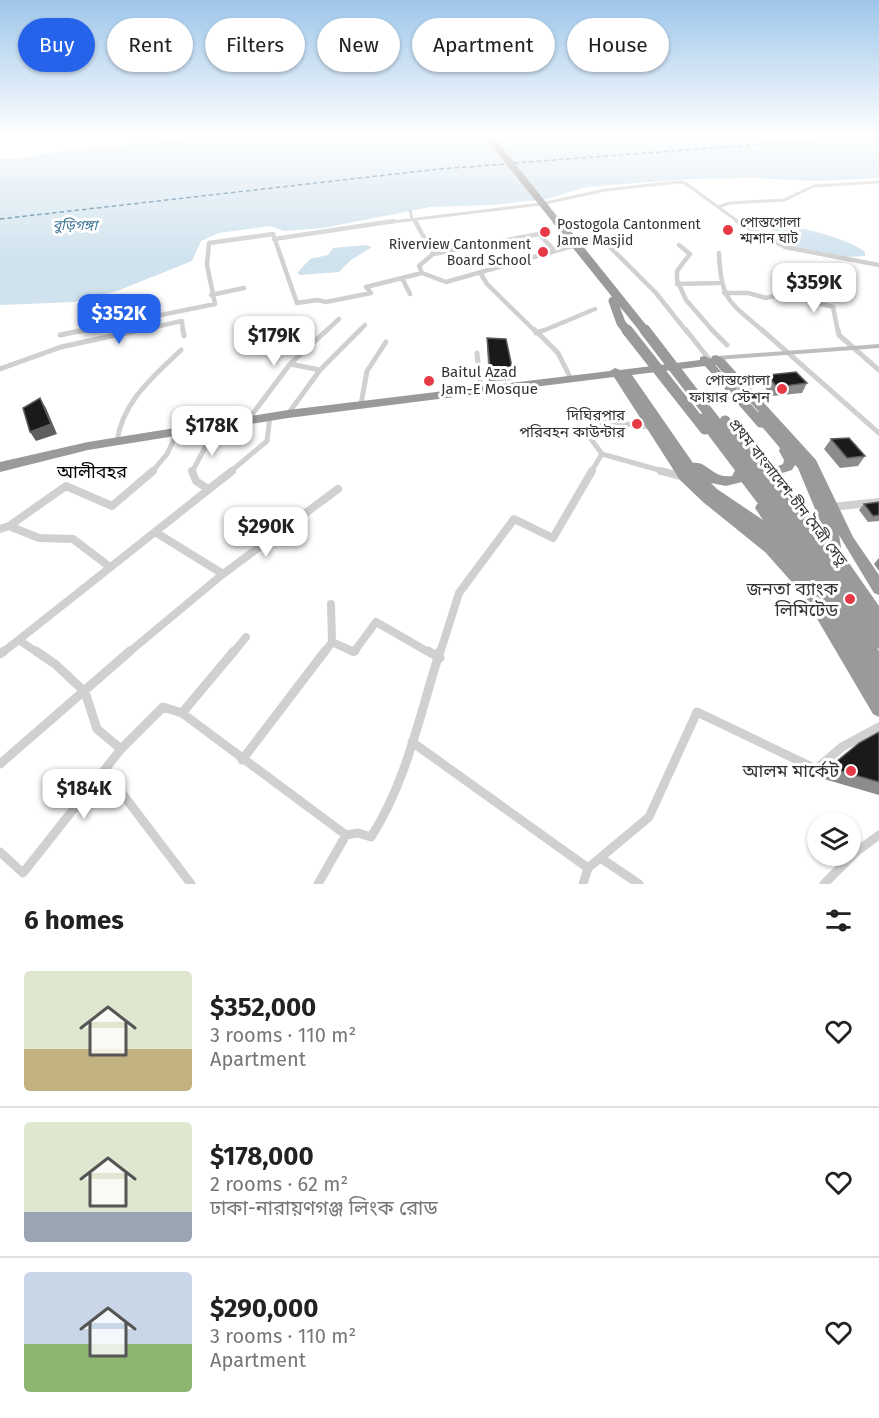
<!DOCTYPE html>
<meta charset="utf-8">
<style>
:root{--surface:#fff;--page:#f6f6f6;--text:#222;--muted:#767676;--line:#e0e0e0;--accent:#2563eb}
body{margin:0;font-family:"Fira Sans","Noto Sans Bengali",sans-serif;background:var(--page);color:var(--text);height:100vh;display:flex;flex-direction:column;font-size:22px;white-space:nowrap}
*{box-sizing:border-box;margin:0}
p{font-size:20px;color:var(--muted)}
.icon{flex:none;width:33px;height:33px;fill:none;stroke:currentColor;stroke-width:2;stroke-linecap:round;stroke-linejoin:round}
.map{position:relative;height:884px;overflow:hidden}
.side{display:flex;flex-direction:column;background:var(--surface);flex:1}
.side>*{flex:none}
.guide{position:absolute;left:18px;top:18px;width:843px;height:54px;display:flex;gap:12px}
.buttons{position:absolute;left:807px;top:812px;display:grid;gap:12px}
.buttons a{display:grid;place-items:center;width:54px;height:54px;border-radius:50%;background:var(--surface);box-shadow:0 2px 4px #0004;font-size:30px}
.price{position:absolute;translate:-50% -51px;padding:0 14px;border-radius:12px;background:#fff;color:#222;font-size:20px;line-height:39px;filter:drop-shadow(0 2px 3px #0008)}
.price::after{content:'';position:absolute;left:50%;top:36px;width:18px;height:14px;margin-left:-9px;background:inherit;clip-path:polygon(0 0,100% 0,50% 100%)}
.price.selected{background:var(--accent);color:#fff}
ul{padding:0;list-style:none}
li{display:flex;align-items:center;gap:18px;height:150px;padding:0 24px}
li+li{border-top:2px solid var(--line)}
li span{display:grid;place-items:center;flex:none;width:168px;height:120px;border-radius:6px;color:#555}
li>.icon{margin-inline-start:auto}
span .icon{width:72px;height:72px;fill:#fffc;stroke-width:1}
li b{font-size:26px}
h2{display:flex;justify-content:space-between;align-items:center;height:72px;padding:0 24px;font-size:26px}
.tag{padding:0 21px;border-radius:27px;background:var(--surface);box-shadow:0 2px 4px #0004;font-size:21px;line-height:54px}
.tag.selected{background:var(--accent);color:#fff}
.map>svg:first-child{display:block}
</style>
<div class="map">
<svg width="879" height="884" viewBox="0 0 879 884">
<rect width="100%" height="100%" fill="#fff"/>
<path fill="#cfe2ee" d="M206,137H879V178L818,181L751,178L689,179L587,187L547,199L491,205L430,207L323,228L284,231L270,226L219,233L201,241L192,261L117,291L74,302L0,305V159H16L72,149Z
M775,226C796,224 851,240 865,252V256L845,257L780,243L768,233Z
M366,245L372,247L351,260L339,272L300,275L297,273L310,259L328,255L333,248Z"/>
<g fill="none" stroke-linecap="round" stroke-linejoin="round">
<path stroke="#3f7597" stroke-width="1.5" stroke-dasharray="4.5 3" stroke-linecap="butt" d="M514,163L857,137
M0,219L439,169L506,164"/>
<path stroke="#d0d0d0" stroke-width="3" d="M718,207L730,203L784,200L814,186L879,182
M410,210L412,219L417,223
M384,223L541,204L605,190L679,182L685,183L740,223"/>
<path stroke="#d0d0d0" stroke-width="4.5" d="M415,221L433,254L539,234L554,250
M737,221L785,247L879,265
M274,239L394,221
M679,245L690,254L677,271V280L686,300L714,332
M719,253C721,302 729,301 764,332
M422,273L419,266L433,254
M481,274L487,284L536,332
M402,278L410,294
M677,284L720,283
M724,293H748L766,298L782,294L833,307L838,332
M211,295L244,288
M77,332L215,304L207,265L209,243L273,234L297,303L317,300L326,302L371,293L366,287L422,273L446,282L601,238L656,293L687,332
M132,332L182,321L183,332
M325,332L339,319
M358,332L365,325
M540,332L595,309"/>
<path stroke="#d0d0d0" stroke-width="5" d="M183,330L184,336
M535,330L558,353L571,379
M686,330L709,359
M712,330L727,345
M762,330L879,433
M838,330L839,335L879,370
M536,333L544,330
M60,335L84,330
M477,353L481,390
M290,364L327,330
M0,369L61,347L139,330
M361,404L367,371L386,342
M288,414L320,370L360,330
M248,420L290,364L320,370
M117,441C123,401 153,377 181,350
M602,454L591,439L605,421L649,427
M152,472L167,454L178,431
M192,472L216,427
M230,472L267,441L270,416
M591,472L602,454L666,472"/>
<path stroke="#d0d0d0" stroke-width="8" d="M192,471L196,481L208,489
M661,471L684,477
M833,507L879,502
M9,526L66,486L112,506L153,471
M0,529L9,526L39,538L73,539L110,567
M223,574L338,489
M331,604L332,642L354,652L376,622L430,653
M19,640L38,653
M2,653L232,471
M128,653L223,574L155,532
M233,653L246,637
M324,653L332,642
M440,653L459,593L514,519L553,538L592,471"/>
<path stroke="#d0d0d0" stroke-width="9" d="M36,651L55,664L85,692L97,729L121,749
M234,651L182,713L346,835L318,884
M352,651H355
M428,651L440,658
M0,654L4,651
M412,742L588,868
M242,760L325,651
M0,764L130,651
M105,771L191,884
M346,835L358,833L371,837C407,781 420,713 440,651
M0,852L23,873L121,749L163,707L182,713
M602,859L639,884
M583,884L588,868L649,817L697,712L816,769L842,747L879,727
M824,884L856,852L879,835"/>
<path fill="#bdbdbd" fill-rule="evenodd" d="M879,344V348L717,360L713,358L717,356Z"/>
<path fill="#9a9a9a" fill-rule="evenodd" d="M716,355L724,359L816,460L853,537L879,575V595L874,593L839,535L842,553L879,606V649L877,648L879,651V717L873,714L816,617L790,580L765,552L703,502L680,480L614,377L288,418L88,450L0,472V462L88,442L288,410L610,371L615,368L620,370L700,360V357L704,356L711,359L712,356ZM715,365H716L759,412H758ZM705,366L758,427L763,428L780,448L779,451L784,460L783,464L778,466L768,465C764,460 761,458 755,460L753,463L758,472L828,558L832,582L812,553L789,537L767,504L762,503L757,504L755,508L763,520L717,489L711,483L726,486L742,482L747,470L745,467H737L732,476C712,479 708,461 693,463L632,375ZM795,465L798,468L825,533L776,475L792,470ZM831,607L834,611L830,612L828,610Z"/>
<path stroke="#9a9a9a" stroke-width="7" d="M489,137L558,223"/>
<path stroke="#9a9a9a" stroke-width="9" d="M557,221L646,332
M613,301L621,323L628,332"/>
<path stroke="#9a9a9a" stroke-width="11" d="M627,330L705,429
M645,330L754,472
M703,419L743,472
M725,421L759,463"/>
<path stroke="#9a9a9a" stroke-width="14" d="M742,471L807,557
M753,471L840,584"/>
</g>
<path fill="#8c8c8c" d="M487,338L512,367L511,380L489,381L487,350Z
M767,375L807,383L802,393L772,396L762,384Z
M831,439L865,456L858,466L840,468L824,449Z
M879,502V521L868,522L859,510L864,504Z
M879,558V571L874,564Z
M879,732V795L824,779L823,772L846,753L859,743Z"/>
<path fill="#5f5f5f" d="M40,398L46,408L57,434L36,441L30,432Z"/>
<path fill="#1a1a1a" stroke="#5f5f5f" stroke-width="1.5" d="M487,338L506,339L512,367L490,368Z
M796,372L807,383L777,387L767,375Z
M40,398L51,424L30,432L23,408Z
M849,438L865,456L847,458L831,439Z
M879,502V515L873,516L864,504Z
M879,732V782L837,770L836,762L859,743Z"/>
<linearGradient id="sky" x2="0" y2="1"><stop stop-color="#9ec6ea"/><stop offset="0.52" stop-color="#fff"/><stop offset="1" stop-color="#fff" stop-opacity="0"/></linearGradient>
<rect width="879" height="261" fill="url(#sky)"/>
<g fill="#e63946" stroke="#fff" stroke-width="2">
<circle cx="728" cy="230" r="6"/>
<circle cx="545" cy="232" r="6"/>
<circle cx="543" cy="252" r="6"/>
<circle cx="429" cy="381" r="6"/>
<circle cx="782" cy="389" r="6"/>
<circle cx="637" cy="424" r="6"/>
<circle cx="850" cy="599" r="6"/>
<circle cx="851" cy="771" r="6"/>
</g>
<g text-anchor="middle" stroke-width="6" stroke-linejoin="round" paint-order="stroke">
<g font-size="14" fill="#333" stroke="#fff" text-anchor="start">
<text x="740" y="227">পোস্তগোলা<tspan x="740" dy="16">শ্মশান ঘাট</tspan></text>
<text x="557" y="229">Postogola Cantonment<tspan x="557" dy="16">Jame Masjid</tspan></text>
<text x="531" y="249" text-anchor="end">Riverview Cantonment<tspan x="531" dy="16">Board School</tspan></text>
</g>
<g font-size="14" font-style="italic" fill="#3f7597" stroke="#fff">
<text x="75" y="230">বুড়িগঙ্গা</text>
</g>
<g font-size="15" fill="#333" stroke="#fff" text-anchor="end">
<text x="441" y="377" text-anchor="start">Baitul Azad<tspan x="441" dy="17">Jam-E Mosque</tspan></text>
<text x="770" y="385">পোস্তগোলা<tspan x="770" dy="17">ফায়ার স্টেশন</tspan></text>
<text x="625" y="420">দিঘিরপার<tspan x="625" dy="17">পরিবহন কাউন্টার</tspan></text>
</g>
<g font-size="15" fill="#333" stroke="#fff">
<text transform="translate(788 492) rotate(52)" y="5">প্রথম বাংলাদেশ-চীন মৈত্রী সেতু</text>
</g>
<g font-size="18" fill="#000" stroke="#fff">
<text x="92" y="478">আলীবহর</text>
</g>
<g font-size="18" fill="#333" stroke="#fff" text-anchor="end">
<text x="838" y="595">জনতা ব্যাংক<tspan x="838" dy="21">লিমিটেড</tspan></text>
<text x="839" y="777">আলম মার্কেট</text>
</g>
</g>
</svg>
<div class="buttons">
<a><svg class="icon" aria-label="layers" viewBox="0 0 24 24"><path d="M12 4l9 5-9 5-9-5zM3 14l9 5 9-5"/></svg></a>
</div>
<b class="price" style="left:814px;top:314px">$359K</b>
<b class="price selected" style="left:119px;top:345px">$352K</b>
<b class="price" style="left:274px;top:367px">$179K</b>
<b class="price" style="left:212px;top:457px">$178K</b>
<b class="price" style="left:266px;top:558px">$290K</b>
<b class="price" style="left:84px;top:820px">$184K</b>
<div class="guide">
<a class="tag selected">Buy</a>
<a class="tag">Rent</a>
<a class="tag">Filters</a>
<a class="tag">New</a>
<a class="tag">Apartment</a>
<a class="tag">House</a>
</div>
</div>
<section class="side">
<h2>6 homes<svg class="icon" aria-label="filters" viewBox="0 0 24 24"><path d="M4 7h16M4 17h16"/><circle cx="9" cy="7" r="2"/><circle cx="15" cy="17" r="2"/></svg></h2>
<ul>
<li><span style="background:linear-gradient(#dfe7d0 65%,#c2b280 0)"><svg class="icon" aria-label="home" viewBox="0 0 24 24"><path d="M3 11l9-7 9 7M6 9v11h12V9"/></svg></span><div><b>$352,000</b><p>3 rooms · 110 m²</p><p>Apartment</p></div><svg class="icon" aria-label="heart" viewBox="0 0 24 24"><path d="M12 20l-8-8c-3-5 5-10 8-4 3-6 11-1 8 4z"/></svg></li>
<li><span style="background:linear-gradient(#dfe7d0 75%,#9aa5b1 0)"><svg class="icon" aria-label="home" viewBox="0 0 24 24"><path d="M3 11l9-7 9 7M6 9v11h12V9"/></svg></span><div><b>$178,000</b><p>2 rooms · 62 m²</p><p>ঢাকা-নারায়ণগঞ্জ লিংক রোড</p></div><svg class="icon" aria-label="heart" viewBox="0 0 24 24"><path d="M12 20l-8-8c-3-5 5-10 8-4 3-6 11-1 8 4z"/></svg></li>
<li><span style="background:linear-gradient(#c9d6e8 60%,#8fb573 0)"><svg class="icon" aria-label="home" viewBox="0 0 24 24"><path d="M3 11l9-7 9 7M6 9v11h12V9"/></svg></span><div><b>$290,000</b><p>3 rooms · 110 m²</p><p>Apartment</p></div><svg class="icon" aria-label="heart" viewBox="0 0 24 24"><path d="M12 20l-8-8c-3-5 5-10 8-4 3-6 11-1 8 4z"/></svg></li>
</ul>
</section>
